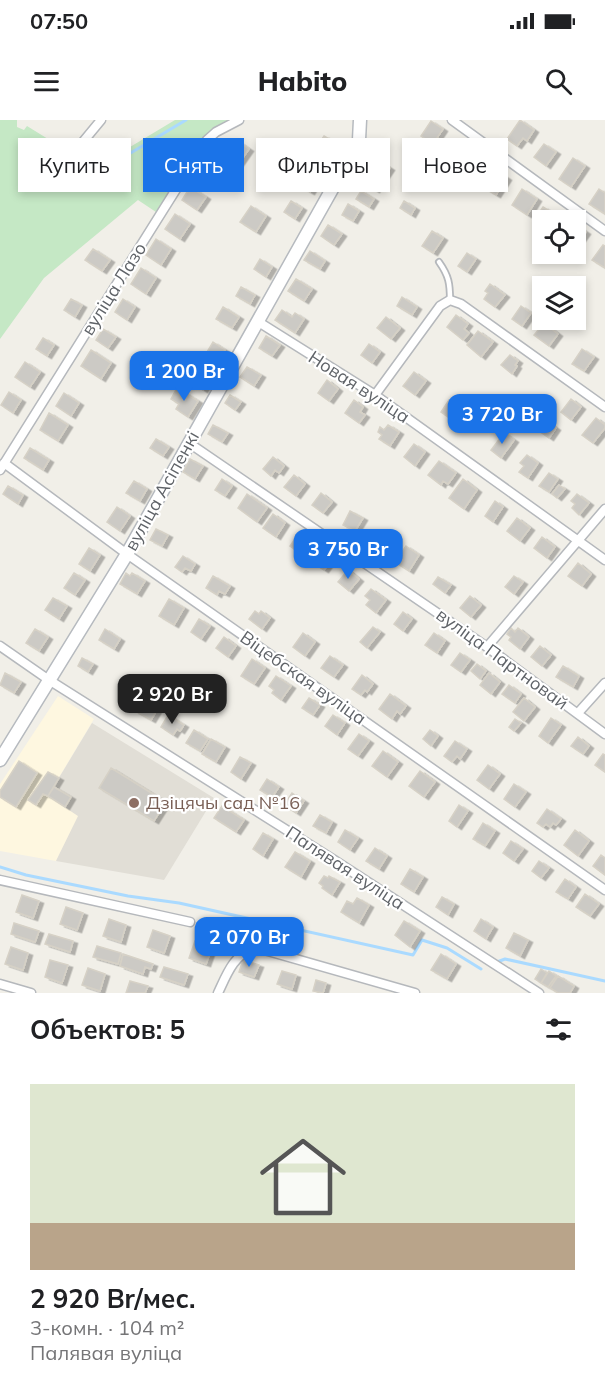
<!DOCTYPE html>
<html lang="ru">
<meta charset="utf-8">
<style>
:root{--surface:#fff;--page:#f2f2f2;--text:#202124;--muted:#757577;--accent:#1a73e8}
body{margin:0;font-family:Mulish,sans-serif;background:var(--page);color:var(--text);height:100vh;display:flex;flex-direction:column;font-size:22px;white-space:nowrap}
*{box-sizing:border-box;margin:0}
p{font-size:20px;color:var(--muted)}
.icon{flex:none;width:33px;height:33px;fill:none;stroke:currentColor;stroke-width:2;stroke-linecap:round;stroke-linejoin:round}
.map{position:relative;height:873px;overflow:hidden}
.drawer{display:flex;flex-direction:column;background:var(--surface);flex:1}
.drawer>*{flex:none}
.guide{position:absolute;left:18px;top:18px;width:570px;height:54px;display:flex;gap:12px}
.fabs{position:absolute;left:532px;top:90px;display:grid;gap:12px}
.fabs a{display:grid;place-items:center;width:54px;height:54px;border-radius:0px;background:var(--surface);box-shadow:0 3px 9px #0003;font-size:30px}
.price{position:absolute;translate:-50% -51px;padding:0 14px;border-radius:12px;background:var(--accent);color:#fff;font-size:20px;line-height:39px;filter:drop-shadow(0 2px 3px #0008)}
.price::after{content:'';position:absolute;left:50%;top:36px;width:18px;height:14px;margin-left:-9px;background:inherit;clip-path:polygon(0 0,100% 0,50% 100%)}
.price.selected{background:#222;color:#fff}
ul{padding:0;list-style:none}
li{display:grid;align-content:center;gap:12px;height:318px;padding:0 30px}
li span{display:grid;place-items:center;height:186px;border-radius:0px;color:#555}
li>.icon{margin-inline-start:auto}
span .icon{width:108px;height:108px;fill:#fffc;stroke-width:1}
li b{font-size:26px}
h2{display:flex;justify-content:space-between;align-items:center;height:72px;padding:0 30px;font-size:26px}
.chip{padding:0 21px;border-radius:0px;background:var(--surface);box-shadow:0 3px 9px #0003;font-size:21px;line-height:54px}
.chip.selected{background:var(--accent);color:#fff}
.status{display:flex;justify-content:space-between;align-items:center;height:42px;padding:0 30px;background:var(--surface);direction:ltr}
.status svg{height:16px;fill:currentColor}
header{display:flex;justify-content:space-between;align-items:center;height:78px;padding:0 30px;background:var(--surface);font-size:27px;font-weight:800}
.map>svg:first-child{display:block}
</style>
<div class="status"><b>07:50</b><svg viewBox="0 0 49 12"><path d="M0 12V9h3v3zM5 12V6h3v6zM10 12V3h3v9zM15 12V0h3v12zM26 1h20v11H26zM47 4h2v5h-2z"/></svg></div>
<header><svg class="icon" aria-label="menu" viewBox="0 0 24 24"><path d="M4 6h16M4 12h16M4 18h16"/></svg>Habito<svg class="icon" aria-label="search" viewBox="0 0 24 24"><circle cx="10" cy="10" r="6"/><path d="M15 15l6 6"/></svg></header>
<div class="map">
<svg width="605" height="873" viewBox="0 0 605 873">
<defs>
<filter id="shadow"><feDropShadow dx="4.5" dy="2.5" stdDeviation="0" flood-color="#0004"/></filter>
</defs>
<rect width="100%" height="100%" fill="#f1efe8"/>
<path fill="#fef7e0" d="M58,576L94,599L48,676L79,696L56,741L0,731V664Z"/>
<path fill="#e1ded6" d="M92,603L214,678L164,760L56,741L78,696L48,676Z"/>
<path fill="#c5e8c5" d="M0,0H17V7L24,10L27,6L95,48L175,0H230L213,8L204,17L156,92L138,80L44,158L0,219Z"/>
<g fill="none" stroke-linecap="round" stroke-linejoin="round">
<path stroke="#aadaff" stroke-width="3" d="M102,50L186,0
M0,747L26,755L128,776L179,783L413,835L422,820L447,828L481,849
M497,842L505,839L605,861"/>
</g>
<path fill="#cccac5" stroke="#d6d1c6" stroke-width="1.5" filter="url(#shadow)" d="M520,0L534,10L527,21L523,18L517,26L507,19Z
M431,1L443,9L433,24L421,16Z
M324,16L341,26L335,36L318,25Z
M236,20L249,29L237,46L224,38Z
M544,24L556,32L546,46L534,37Z
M318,25L328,31L323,39L313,33Z
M473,33L485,41L475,56L463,48Z
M573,38L585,46L571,67L559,59Z
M376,39L390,48L380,63L367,55Z
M497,51L507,58L496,75L486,69Z
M369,56L380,63L375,70L364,63Z
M302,57L315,64L310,72L298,65Z
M190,67L206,77L197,90L182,80Z
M522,69L537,79L527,95L512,85Z
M599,69L605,73V94L589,84Z
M361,71L374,79L369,87L356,79Z
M291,81L302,88L295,99L284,92Z
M404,81L415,88L411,95L400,88Z
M348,84L359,91L353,101L342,95Z
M251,86L266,96L256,112L240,102Z
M543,87L559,97L556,100H543V108L533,102Z
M175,94L190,104L180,119L165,109Z
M328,105L342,114L334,125L321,116Z
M576,105L586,112L576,126Z
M432,111L443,118L433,133L422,126Z
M156,119L171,129L161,145L146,135Z
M603,125L605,126V148L592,140Z
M93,129L110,140L102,151L85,140Z
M310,131L325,141L320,149L304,140Z
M467,133L476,139L467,152L458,146Z
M260,139L272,147L266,157L254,149Z
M141,148L156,158L146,174L131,164Z
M296,159L312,169L304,181L288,171Z
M490,164L505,175L495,187L484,179L488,173L485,171Z
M241,167L255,175L250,184L236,176Z
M402,177L417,187L412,195L397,186Z
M71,179L82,185L75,197L64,190Z
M123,179L135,187L127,200L115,192Z
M521,186L531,193L522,206L512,199Z
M223,187L239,197L232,208L216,199Z
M282,190L292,197L295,193L304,199L295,213L275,200Z
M456,195L468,204L464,209L469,213L463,220L447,207Z
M386,197L400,208L391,219L377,208Z
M544,203L558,214L549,226L534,215Z
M103,209L116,217L108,228L96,220Z
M478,211L493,222L481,237L467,225Z
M266,216L280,225L272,236L259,228Z
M43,218L54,225L47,236L36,229Z
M213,222L225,230L218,240L207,232Z
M369,224L380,232L372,243L361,235Z
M582,229L594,237L584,251L572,244Z
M91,230L111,243L101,259L81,246Z
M510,235L518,241L515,245L517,246L512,254L501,245Z
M25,242L40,252L30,267L15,257Z
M247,247L261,255L254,266L240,257Z
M199,249L211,257L203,270L190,261Z
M414,252L426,261L415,275L403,266Z
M327,260L338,269L329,281L318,273Z
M177,268L198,281L188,297L176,289L179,284L171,279Z
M9,272L21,280L13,293L1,285Z
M64,273L79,283L71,296L56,286Z
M230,275L241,282L235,290L225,283Z
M571,279L581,287L571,300L561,292Z
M354,280L363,287L360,292L365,295L359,303L345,293Z
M449,280L459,287L451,299L441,292Z
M49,293L68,305L58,321L40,310Z
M542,298L556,308L549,318L535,308Z
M596,298L605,305V308L593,323L582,315Z
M213,305L228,313L222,322L208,314Z
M388,305L399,312L390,326L379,319L382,315L378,312L380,307L384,310Z
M504,313L514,320L501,338L491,330Z
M156,319L169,327L163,336L150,328Z
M414,324L425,332L415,346L404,337Z
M30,328L49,340L43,350L24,338Z
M527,335L538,343L528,358L519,352L524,346L520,343Z
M273,337L284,346L279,353L275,350L271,356L263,349Z
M190,339L203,346L195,359L183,352Z
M439,341L456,353L448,364L443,361L441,365L428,355Z
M549,353L558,359L549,372L539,366Z
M294,355L305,364L296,376L284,367Z
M222,359L232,366L225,376L215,370Z
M463,359L477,370L464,389L449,378Z
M134,361L147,369L140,381L126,373Z
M559,365L565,369L557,378L552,374Z
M8,366L23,375L18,384L3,374Z
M321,373L332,382L323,393L312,385Z
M247,374L267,388L257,402L238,388Z
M577,374L589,383L579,395L572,388L575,384L571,381Z
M495,381L503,387L493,402L485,396Z
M117,387L130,396L120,411L107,402Z
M350,391L363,398L355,411L343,405Z
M273,394L285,403L276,417L263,408Z
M517,398L530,408L520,421L507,411Z
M156,409L168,415L162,426L150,420Z
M377,410L389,418L381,431L369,423Z
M299,413L313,423L304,436L290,426Z
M542,417L555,427L547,438L534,428Z
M406,426L419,435L409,451L395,442Z
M89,428L100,435L90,451L79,444Z
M321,430L333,438L324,450L312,442Z
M183,436L195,444L191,451L185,448L182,452L175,447Z
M578,443L591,454L582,466L568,456Z
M348,450L359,459L349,471L338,462Z
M74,453L85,460L75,475L64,468Z
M126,453L130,456L132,453L145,461L137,474L120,464Z
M213,456L230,466L225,474L219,471L217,475L206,468Z
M514,456L523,462L514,474L505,467Z
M438,457L451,465L445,473L433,464Z
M371,469L386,480L376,493L366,485L370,480L365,476Z
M470,476L481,485L471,497L460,488Z
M53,478L67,486L59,499L45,490Z
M169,479L184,488L174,505L159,496Z
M255,491L259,494L261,491L270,498L262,509L249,499Z
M403,492L412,499L403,511L394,504Z
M199,499L210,506L201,519L191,512Z
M373,507L380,512L367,528L360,522Z
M511,508L515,512L518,508L529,517L520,529L509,520L511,517L507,514Z
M35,509L48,517L39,531L26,523Z
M105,509L120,519L114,529L99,520Z
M303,513L315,522L305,536L293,527Z
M434,513L445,521L437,533L425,525Z
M224,517L236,526L228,537L216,528Z
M540,526L551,535L542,546L531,537Z
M460,533L470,540L461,552L451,545Z
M330,536L343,545L334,557L321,548Z
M82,538L93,544L88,552L78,546Z
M252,539L265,548L254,564L241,556Z
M477,544L486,551L480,559L471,551Z
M563,546L579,556L573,567L556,557Z
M5,553L21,562L14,573L0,565Z
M489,553L500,562L491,574L480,565Z
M362,555L373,564L367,572L365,570L361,575L352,569Z
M276,556L291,566L281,580L272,573L274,570L269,566Z
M509,565L521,574L515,583L502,574Z
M390,574L406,586L400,594L397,591L392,599L379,589Z
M145,575L160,585L151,600L135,591Z
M309,578L320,585L313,595L302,588Z
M524,578L535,587L524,601L513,592Z
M168,595L184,605L180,611L177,609L173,615L161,607Z
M333,595L345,603L337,615L325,606Z
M551,598L561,605L548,623L539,616Z
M515,599L521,603L514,611L509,607Z
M194,610L208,619L200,631L186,623Z
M430,610L438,616L431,626L423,619Z
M359,614L369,621L358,636L348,629Z
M578,617L589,626L583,634L571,626Z
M211,619L225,627L216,642L202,634Z
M455,621L467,629L460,639L457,636L452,642L444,636Z
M383,631L398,642L387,657L372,646Z
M603,634L605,635V652L595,645Z
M240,637L251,643L241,659L231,652Z
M19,641L37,653L16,687L0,677V671Z
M488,645L500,654L489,669L477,660Z
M111,648L166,682L154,701L99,668Z
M420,651L435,662L424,677L409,666Z
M48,652L59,658L48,676L43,674L36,685L28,680Z
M267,659L279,667L272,677L260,670Z
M514,664L526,672L515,687L504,679Z
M54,667L71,677L65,687L48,676Z
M292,673L304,681L296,693L284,685Z
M459,685L468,691L457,707L449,701Z
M222,686L244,700L236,712L214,698Z
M547,689L561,699L556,705L553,703L550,707L546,704L543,707L537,703Z
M320,695L332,702L326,713L313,706Z
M483,703L495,711L485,726L473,719Z
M345,710L358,718L350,730L338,722Z
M575,710L589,721L578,736L564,725Z
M263,713L273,719L263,736L253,729Z
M511,721L523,729L514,741L503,733Z
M375,728L387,736L379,749L366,741Z
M295,732L310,741L301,757L285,747Z
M601,735L605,738V755L593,746Z
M539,741L549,748L541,758L532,751Z
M410,749L423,757L414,772L401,764Z
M324,756L328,758L329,756L340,762L332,775L322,768L323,766L319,763Z
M565,759L576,767L568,779L556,772Z
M585,774L599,784L590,796L576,787Z
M22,775L39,781L33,798L16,792Z
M442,777L454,784L448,795L436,787Z
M357,778L369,785L359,803L341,792L347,781L353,784Z
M66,787L83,793L77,810L60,804Z
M109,799L126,805L121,822L103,816Z
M481,799L493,807L486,819L474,811Z
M404,801L420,811L410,827L395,815Z
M14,803L39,811L35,822L11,814Z
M153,810L170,816L164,833L147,827Z
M514,813L528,820L520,836L506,828Z
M49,814L73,821L70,832L45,824Z
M195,821L212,827L206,844L189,838Z
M97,826L121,833L118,844L93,837Z
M11,827L28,833L23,850L5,844Z
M123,834L153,844L151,849L145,847L143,854L120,846Z
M441,834L456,844L447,859L431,850Z
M50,840L68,845L62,863L45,857Z
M243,840L259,845L254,857L239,852Z
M164,847L188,854L184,865L160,857Z
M88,848L105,854L100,871L82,865Z
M541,849L547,853L541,863L535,859Z
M282,851L296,855L292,869L277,864Z
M549,851L556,856L548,867L541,863Z
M558,856L574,866L570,873H558L550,868Z
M316,860L326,863L323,873L313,871Z
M130,861L148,866L145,873H126Z"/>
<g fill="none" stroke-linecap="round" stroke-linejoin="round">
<g stroke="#b5b8bc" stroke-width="8">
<path id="lane" d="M439,142C449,156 450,164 450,180"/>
</g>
<g stroke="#b5b8bc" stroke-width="11">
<path id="street" d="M452,0L605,111
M77,29L101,0
M257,201L375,275L605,440
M375,275L440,186L450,180L461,184L605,287
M189,323L487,527L605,614
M4,343L127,434L605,770
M0,350L207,20L216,12L239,0
M0,526L49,560L334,740L539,873
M487,527L605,389
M578,593L605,563
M0,760L190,802
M0,864L31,873
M218,873C227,854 233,836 254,827L415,873"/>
</g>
<g stroke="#b6babf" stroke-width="15">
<path id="secondary" d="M0,640L127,434L354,30L359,20L360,0"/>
</g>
<use href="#lane" stroke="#fff" stroke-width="4.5"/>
<use href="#street" stroke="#fff" stroke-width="8"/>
<use href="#secondary" stroke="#fff" stroke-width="12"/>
</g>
<circle fill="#8d6e63" stroke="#fff" stroke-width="2" cx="134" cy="683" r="6"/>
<g text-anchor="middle" stroke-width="4.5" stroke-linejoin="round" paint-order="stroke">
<g font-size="18" fill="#5f6368" stroke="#fff">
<text transform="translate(114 169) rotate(-58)" y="6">вуліца Лазо</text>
<text transform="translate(359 267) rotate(33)" y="6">Новая вуліца</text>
<text transform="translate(162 371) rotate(-61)" y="6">вуліца Асіпенкі</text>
<text transform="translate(502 539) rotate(36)" y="6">вуліца Партновай</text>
<text transform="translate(303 558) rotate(35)" y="6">Віцебская вуліца</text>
<text transform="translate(345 748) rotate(33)" y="6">Палявая вуліца</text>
</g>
<g font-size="18" fill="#785e54" stroke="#fff" text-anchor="start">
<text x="146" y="689">Дзіцячы сад №16</text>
</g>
</g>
</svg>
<div class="fabs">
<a><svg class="icon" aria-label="locate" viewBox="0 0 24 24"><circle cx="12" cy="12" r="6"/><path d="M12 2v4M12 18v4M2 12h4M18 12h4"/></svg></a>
<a><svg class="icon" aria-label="layers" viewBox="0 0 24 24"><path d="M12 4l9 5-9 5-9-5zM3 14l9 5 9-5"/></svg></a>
</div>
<b class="price" style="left:184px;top:282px">1 200 Br</b>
<b class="price" style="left:502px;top:325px">3 720 Br</b>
<b class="price" style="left:348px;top:460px">3 750 Br</b>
<b class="price selected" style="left:172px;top:605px">2 920 Br</b>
<b class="price" style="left:249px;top:848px">2 070 Br</b>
<div class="guide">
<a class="chip">Купить</a>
<a class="chip selected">Снять</a>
<a class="chip">Фильтры</a>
<a class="chip">Новое</a>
</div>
</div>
<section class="drawer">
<h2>Объектов: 5<svg class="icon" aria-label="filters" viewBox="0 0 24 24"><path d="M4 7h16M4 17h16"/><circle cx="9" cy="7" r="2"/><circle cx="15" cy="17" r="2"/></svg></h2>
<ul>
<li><span style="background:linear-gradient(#dfe7d0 75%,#b9a48a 0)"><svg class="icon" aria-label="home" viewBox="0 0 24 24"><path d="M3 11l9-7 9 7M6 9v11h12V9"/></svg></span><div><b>2 920 Br/мес.</b><p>3-комн. · 104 m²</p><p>Палявая вуліца</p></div></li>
</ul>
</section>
